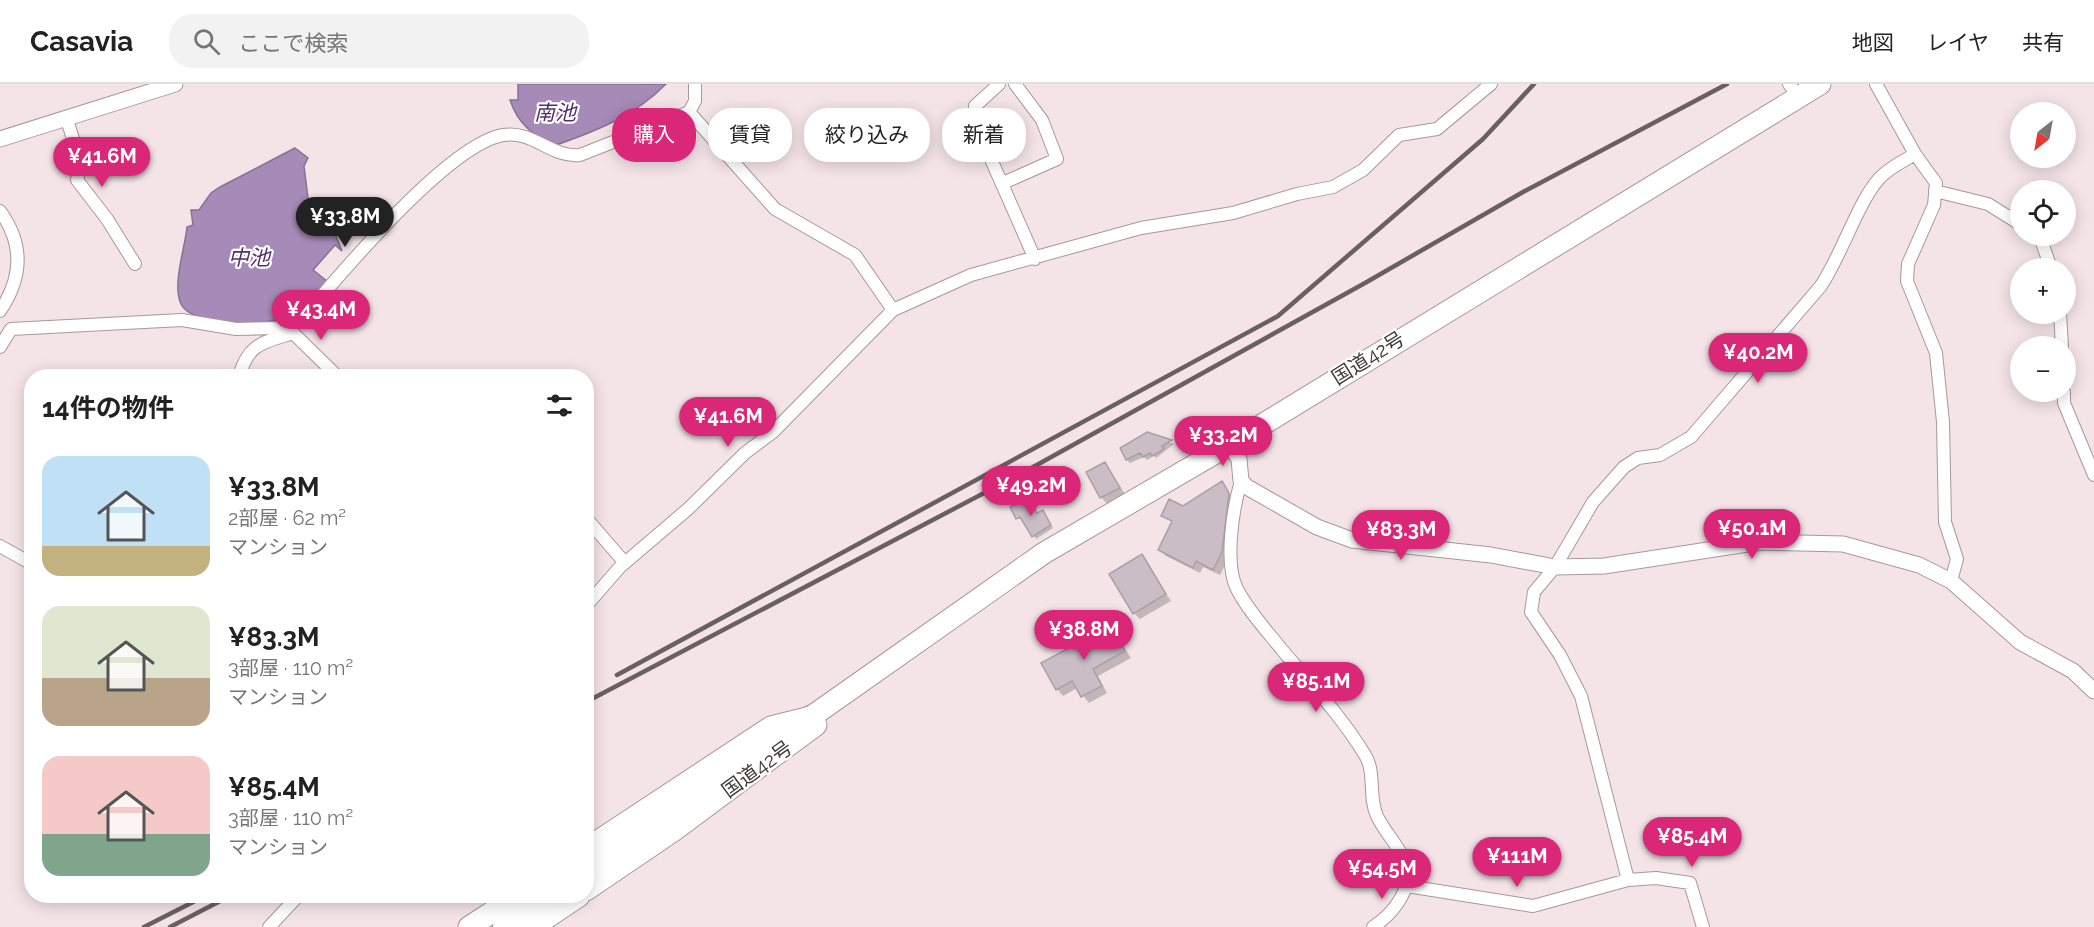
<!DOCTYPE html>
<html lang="ja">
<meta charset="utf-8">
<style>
:root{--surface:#fff;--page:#f2f2f2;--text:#222;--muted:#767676;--line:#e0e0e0;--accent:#db2777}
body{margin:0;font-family:Raleway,"Noto Sans JP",sans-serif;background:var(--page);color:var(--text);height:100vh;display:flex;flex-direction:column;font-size:22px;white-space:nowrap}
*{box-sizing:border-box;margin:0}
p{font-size:20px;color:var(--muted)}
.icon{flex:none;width:33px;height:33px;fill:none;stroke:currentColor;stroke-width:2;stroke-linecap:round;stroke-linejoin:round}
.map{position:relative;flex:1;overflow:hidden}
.side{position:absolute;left:24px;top:285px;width:570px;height:534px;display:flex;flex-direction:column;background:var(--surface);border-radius:24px;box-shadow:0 3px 15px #0003}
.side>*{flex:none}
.top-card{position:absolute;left:612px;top:24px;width:570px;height:54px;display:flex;gap:12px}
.needle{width:39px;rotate:211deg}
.controls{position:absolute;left:2010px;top:18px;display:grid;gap:12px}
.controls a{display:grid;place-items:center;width:66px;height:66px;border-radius:50%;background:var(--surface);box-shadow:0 3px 15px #0003;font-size:30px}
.price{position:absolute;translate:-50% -51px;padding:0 14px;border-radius:21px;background:var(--accent);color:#fff;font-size:20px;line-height:39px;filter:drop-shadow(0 2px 3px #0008)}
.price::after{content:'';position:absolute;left:50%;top:36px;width:18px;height:14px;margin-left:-9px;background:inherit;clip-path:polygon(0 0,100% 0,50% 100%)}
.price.active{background:#222;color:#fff}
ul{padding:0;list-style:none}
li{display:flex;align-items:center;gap:18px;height:150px;padding:0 18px}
li span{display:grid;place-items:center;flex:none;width:168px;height:120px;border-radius:18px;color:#555}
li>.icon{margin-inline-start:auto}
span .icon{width:72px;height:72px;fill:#fffc;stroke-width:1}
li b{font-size:26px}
h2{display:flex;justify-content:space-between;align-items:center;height:72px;padding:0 18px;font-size:26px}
.pill{padding:0 21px;border-radius:24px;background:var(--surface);box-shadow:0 3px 15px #0003;font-size:21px;line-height:54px}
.pill.active{background:var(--accent);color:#fff}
header{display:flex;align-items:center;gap:36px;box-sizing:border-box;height:84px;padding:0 30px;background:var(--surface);border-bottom:2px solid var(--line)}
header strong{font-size:28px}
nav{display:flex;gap:33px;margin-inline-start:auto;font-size:21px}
.search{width:420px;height:54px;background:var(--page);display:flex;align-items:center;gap:15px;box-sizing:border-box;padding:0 21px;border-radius:24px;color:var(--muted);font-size:22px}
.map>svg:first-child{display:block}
</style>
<header>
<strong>Casavia</strong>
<div class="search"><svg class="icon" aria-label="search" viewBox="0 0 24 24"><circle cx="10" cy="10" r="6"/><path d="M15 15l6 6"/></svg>ここで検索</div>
<nav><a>地図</a><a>レイヤ</a><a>共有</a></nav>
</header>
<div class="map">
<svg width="2094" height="843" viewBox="0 0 2094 843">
<rect width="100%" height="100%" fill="#f4e4e7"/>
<path fill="#a68ab8" stroke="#887292" stroke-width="1.5" d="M518,0H666C635,32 594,48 553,62C532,50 518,40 510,16H518Z
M295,64L308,74L304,82L308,114L330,137L342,167L335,161L313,186L327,197C316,210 305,225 290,232C272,242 191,243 181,220C172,201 185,164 187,143L193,141L191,126H199L211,109L220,103Z"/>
<path fill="#0003" d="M1148,350L1174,360L1156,374L1154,372L1147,376L1144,373L1130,379L1127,376Z
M1105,379L1125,410L1107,420L1101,413Z
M1222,399L1235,417L1228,475L1220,491L1203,483L1200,489L1166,472L1160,466L1173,439L1163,431L1183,424Z
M1029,416L1038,431L1043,428L1053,444L1036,455L1023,436L1017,434Z
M1141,472L1171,517L1140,535L1134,529Z
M1111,543L1131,574L1098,592L1107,609L1089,619L1077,604L1063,612L1057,605Z"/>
<path fill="#cabdc6" stroke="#ab9fa6" stroke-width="1.5" d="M1147,348L1172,356L1162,362L1164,365L1152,372L1150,369L1143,373L1140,369L1126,376L1120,364Z
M1105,378L1120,404L1100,414L1086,388Z
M1222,397L1229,409L1222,468L1213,486L1196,477L1193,484L1158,466L1172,437L1161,432L1169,415L1183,422Z
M1029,414L1037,429L1043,426L1051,441L1032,453L1020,433L1016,435L1010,423Z
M1142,470L1166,510L1133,530L1109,490Z
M1111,541L1125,567L1093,585L1102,602L1081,613L1072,597L1056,606L1041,579Z"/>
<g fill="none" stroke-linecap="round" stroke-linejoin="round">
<g stroke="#a7989a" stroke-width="14">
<path id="minor" d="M999,0L975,22V39L1035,175
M1789,0L1799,13
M1876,0L1915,70L1936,99L1934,121L1908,180L1907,197L1936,269L1943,338L1945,438L1957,475L1951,497
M689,28L775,125L855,171L893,226
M66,33L81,79L77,96L107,135L135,180
M1003,99L1057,75L1042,36L1015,0
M1935,107L1988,120L2020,140
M0,127C24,160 23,193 0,227
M2036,152L2041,156L2051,184
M2060,230L2062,262
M289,245L337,292
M0,263L11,245L182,236L236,245L280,244L300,237C339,192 447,61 503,51C533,46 551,74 580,71L689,28L695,17V0
M239,292C249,259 262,259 293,249
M2064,308V319L2094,391
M1241,397C1233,424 1224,479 1237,505C1249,528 1267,547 1283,567C1311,600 1342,633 1365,671C1376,688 1368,713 1377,732C1384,747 1397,760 1404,775C1416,802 1394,829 1373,843
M586,434L625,479
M0,462L32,480
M586,522L620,483L688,425L745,369L773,348L893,226L971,191L1141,144L1233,129L1297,110L1333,103L1363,86L1399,51L1437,45L1491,0
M1628,796L1581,612L1560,571L1531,528L1534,508L1555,483L1593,418L1624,383L1638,374L1660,371L1691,353L1820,203C1841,174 1861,108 1884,90C1893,82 1905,76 1915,70
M1407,802L1533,822L1628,796L1656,794L1690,799L1703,843
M269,843L298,812"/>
</g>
<g stroke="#a7989a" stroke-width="17">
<path id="tertiary" d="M0,55L175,0
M1229,361L1239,375L1241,397L1247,403L1317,443L1352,456L1491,471L1555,483L1604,482L1760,458L1843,460L1919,481L1951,497L2020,558L2073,587L2094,607"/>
</g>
<g stroke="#a7989a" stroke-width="23">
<path id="trunk" d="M586,765L771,643L811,633L1044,469L1229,361L1820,0
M586,806L673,747L816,641
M469,843L517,812
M533,843L579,812"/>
</g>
<g stroke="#a7989a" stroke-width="25">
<path id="motorway" d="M586,786L811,633
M504,843L550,812"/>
</g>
<use href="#minor" stroke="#fff" stroke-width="12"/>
<use href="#tertiary" stroke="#fff" stroke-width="15"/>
<use href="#trunk" stroke="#fff" stroke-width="21"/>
<use href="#motorway" stroke="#fff" stroke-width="22"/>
<path stroke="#696062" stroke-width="4.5" d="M617,591L1278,232L1483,55L1534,0
M586,618L1026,387L1365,199L1523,108L1727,0
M144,843L205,812
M170,843L230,812"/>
</g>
<g text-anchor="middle" stroke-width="4.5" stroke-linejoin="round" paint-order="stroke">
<g font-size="20" fill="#413a3b" stroke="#fff">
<text transform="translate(1368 274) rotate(-32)" y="7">国道42号</text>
<text transform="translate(757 685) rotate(-36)" y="7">国道42号</text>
</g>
<g font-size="21" font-style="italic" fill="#542f6a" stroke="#fff">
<text x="555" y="36">南池</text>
<text x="249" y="181">中池</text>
</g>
</g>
</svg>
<div class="controls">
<a><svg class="needle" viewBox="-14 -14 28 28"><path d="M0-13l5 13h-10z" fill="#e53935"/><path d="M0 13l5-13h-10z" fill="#767676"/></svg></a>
<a><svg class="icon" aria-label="locate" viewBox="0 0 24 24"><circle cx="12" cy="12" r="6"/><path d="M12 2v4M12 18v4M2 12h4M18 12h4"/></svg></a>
<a>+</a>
<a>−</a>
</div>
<b class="price" style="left:102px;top:104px">¥41.6M</b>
<b class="price active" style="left:345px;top:164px">¥33.8M</b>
<b class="price" style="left:321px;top:257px">¥43.4M</b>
<b class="price" style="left:1758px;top:300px">¥40.2M</b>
<b class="price" style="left:728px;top:364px">¥41.6M</b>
<b class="price" style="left:1223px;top:383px">¥33.2M</b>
<b class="price" style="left:1031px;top:433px">¥49.2M</b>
<b class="price" style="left:1752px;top:476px">¥50.1M</b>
<b class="price" style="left:1401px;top:477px">¥83.3M</b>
<b class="price" style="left:1084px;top:577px">¥38.8M</b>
<b class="price" style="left:1316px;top:629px">¥85.1M</b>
<b class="price" style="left:1692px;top:784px">¥85.4M</b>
<b class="price" style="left:1517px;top:804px">¥111M</b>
<b class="price" style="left:1382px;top:816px">¥54.5M</b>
<div class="top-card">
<a class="pill active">購入</a>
<a class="pill">賃貸</a>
<a class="pill">絞り込み</a>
<a class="pill">新着</a>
</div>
<section class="side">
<h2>14件の物件<svg class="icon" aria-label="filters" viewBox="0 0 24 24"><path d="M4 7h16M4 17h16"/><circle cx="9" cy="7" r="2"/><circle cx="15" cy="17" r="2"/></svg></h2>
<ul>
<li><span style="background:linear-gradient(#bfe0f5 75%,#c2b280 0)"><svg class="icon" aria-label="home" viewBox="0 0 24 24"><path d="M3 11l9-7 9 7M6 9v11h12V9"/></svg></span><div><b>¥33.8M</b><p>2部屋 · 62 m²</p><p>マンション</p></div></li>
<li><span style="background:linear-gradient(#dfe7d0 60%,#b9a48a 0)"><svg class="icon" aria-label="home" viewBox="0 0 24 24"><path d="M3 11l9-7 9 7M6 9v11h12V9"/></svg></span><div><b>¥83.3M</b><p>3部屋 · 110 m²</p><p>マンション</p></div></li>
<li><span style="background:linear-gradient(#f6c9c9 65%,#7fa58c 0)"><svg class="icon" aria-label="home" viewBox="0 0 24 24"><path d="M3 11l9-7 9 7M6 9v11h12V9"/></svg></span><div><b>¥85.4M</b><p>3部屋 · 110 m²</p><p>マンション</p></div></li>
</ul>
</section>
</div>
